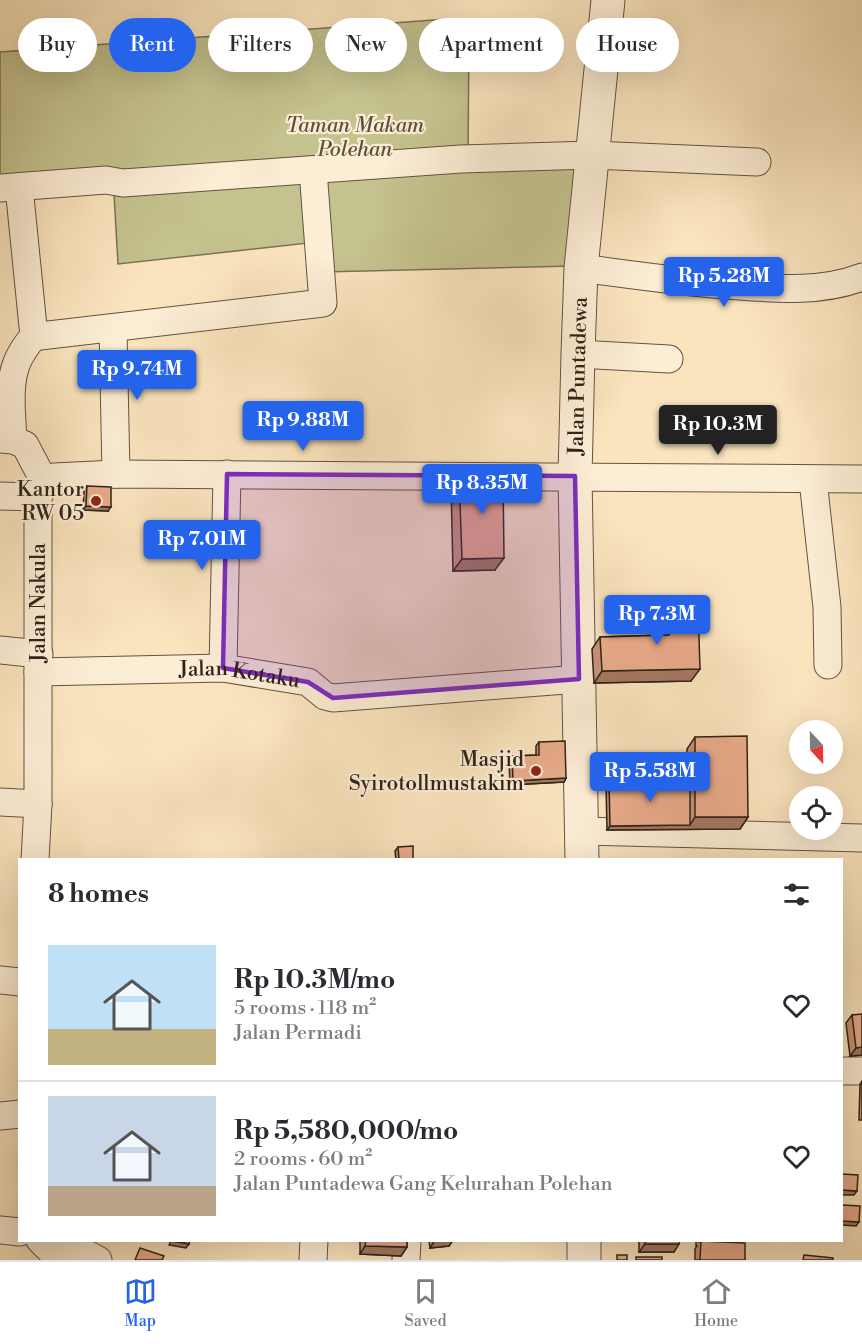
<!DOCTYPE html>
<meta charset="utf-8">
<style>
:root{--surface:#fff;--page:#f7f7f7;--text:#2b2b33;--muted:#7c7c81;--line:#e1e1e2;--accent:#2563eb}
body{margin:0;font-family:"Libre Bodoni",serif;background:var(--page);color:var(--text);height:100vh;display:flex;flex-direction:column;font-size:22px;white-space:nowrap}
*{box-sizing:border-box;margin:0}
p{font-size:20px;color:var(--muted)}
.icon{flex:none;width:33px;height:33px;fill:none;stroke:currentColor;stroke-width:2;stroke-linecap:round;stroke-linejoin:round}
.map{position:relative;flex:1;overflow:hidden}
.side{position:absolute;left:18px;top:858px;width:825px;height:384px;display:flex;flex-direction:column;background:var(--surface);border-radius:0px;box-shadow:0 6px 24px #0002}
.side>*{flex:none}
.guide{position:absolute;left:18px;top:18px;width:826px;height:54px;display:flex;gap:12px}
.needle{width:39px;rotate:158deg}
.controls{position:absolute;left:789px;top:720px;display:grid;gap:12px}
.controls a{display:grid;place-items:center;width:54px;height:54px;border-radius:50%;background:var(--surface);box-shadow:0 6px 24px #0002;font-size:30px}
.price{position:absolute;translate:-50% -51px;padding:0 14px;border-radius:6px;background:var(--accent);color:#fff;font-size:20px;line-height:39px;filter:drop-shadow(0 2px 3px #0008)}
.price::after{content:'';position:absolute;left:50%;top:36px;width:18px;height:14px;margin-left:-9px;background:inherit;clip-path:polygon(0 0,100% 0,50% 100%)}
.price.on{background:#222;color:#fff}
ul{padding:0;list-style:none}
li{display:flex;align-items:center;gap:18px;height:150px;padding:0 30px}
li+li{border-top:2px solid var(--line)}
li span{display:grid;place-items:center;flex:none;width:168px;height:120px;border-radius:0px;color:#555}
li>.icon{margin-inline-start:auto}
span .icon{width:72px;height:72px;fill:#fffc;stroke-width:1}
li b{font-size:26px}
h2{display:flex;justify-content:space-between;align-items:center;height:72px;padding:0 30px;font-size:26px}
.chip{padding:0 21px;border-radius:27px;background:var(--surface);box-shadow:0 6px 24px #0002;font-size:21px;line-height:54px}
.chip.on{background:var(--accent);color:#fff}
.tabs{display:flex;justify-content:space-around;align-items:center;height:84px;border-top:2px solid var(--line);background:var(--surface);font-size:16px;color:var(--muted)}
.tabs a{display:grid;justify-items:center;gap:3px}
.tabs .on{color:var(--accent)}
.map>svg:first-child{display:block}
</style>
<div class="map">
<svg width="862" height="1260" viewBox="0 0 862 1260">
<rect width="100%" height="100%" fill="#fae4be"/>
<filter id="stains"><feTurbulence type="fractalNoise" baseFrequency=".00333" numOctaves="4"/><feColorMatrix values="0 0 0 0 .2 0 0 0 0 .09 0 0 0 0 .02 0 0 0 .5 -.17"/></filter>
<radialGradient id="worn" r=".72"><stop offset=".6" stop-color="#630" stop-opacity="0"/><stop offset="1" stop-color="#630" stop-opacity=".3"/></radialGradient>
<path fill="#c4c28e" stroke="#7a7254" stroke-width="1.5" d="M447,19L449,33L469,32L468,164L581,160L573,266L323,272L317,242L118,264L114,194L0,181V52Z"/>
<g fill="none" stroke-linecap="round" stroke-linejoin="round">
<g stroke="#625342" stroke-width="29">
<g id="minor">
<path d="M19,187L33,327L40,336L323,303L313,170"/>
<path d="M0,188L106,180L123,183L461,159L592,155L757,162"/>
<path d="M581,268C634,275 687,283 740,286C781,289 823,292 862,277"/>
<path d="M113,329L116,474"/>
<path d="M578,354L669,359"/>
<path d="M0,439L13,440L25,445L45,483"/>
<path d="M13,440C12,416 8,387 16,365C20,353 28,343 36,333"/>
<path d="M813,480L827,607L828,665"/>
<path d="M0,496L38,497"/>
<path d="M0,650L39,654"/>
<path d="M223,668L227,474"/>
<path id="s1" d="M38,672L223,668L308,682L325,696L333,698L579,679"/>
<path d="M0,802L38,804"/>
<path d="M582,831L862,838"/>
<path d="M35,860L38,804V497L45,483L54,477L116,474L862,479"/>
<path d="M0,980L20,982"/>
<path d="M842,1071H862"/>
<path d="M0,1116L20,1114"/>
<path d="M0,1230L20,1232"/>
<path d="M40,1240L52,1252L81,1251L98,1260"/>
<path d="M313,1260L314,1240"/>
<path d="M406,1260L407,1240"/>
</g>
</g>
<g stroke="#625342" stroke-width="35">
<g id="tertiary">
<path id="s2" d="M582,860L575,476L578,354L581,268L608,0"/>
<path d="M584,1260V1240"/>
</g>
</g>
<use href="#minor" stroke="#fcedd5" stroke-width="27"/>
<use href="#tertiary" stroke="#fcedd5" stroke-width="33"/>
</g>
<path fill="#c89377" stroke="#2f2319" stroke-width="1.5" d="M459,473L495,570L453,571L451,485Z
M87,486L108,511L83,510L84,490Z
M668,604L691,681L594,683L592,649L600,637L661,635L660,616Z
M695,737L748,817L740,829L607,830L606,785L609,781H687V749Z
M539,742L566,778L564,782L510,785L509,761L512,756L536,755V746Z
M398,847L413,860H396L395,851Z
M852,1015L862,1055L850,1056L846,1023Z
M862,1081V1120H859L860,1084Z
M360,1240H407V1247L401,1256L360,1254Z
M429,1240H453L449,1246L430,1248Z
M639,1240H679L674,1252H639Z
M696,1240H738L745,1260H695V1249L697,1246H696Z"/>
<path fill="#a37861" stroke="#2f2319" stroke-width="1.5" d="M86,506L111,507L108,511L83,510Z
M504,558L495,570L453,571L462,559Z
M700,669L691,681L594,683L602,671Z
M566,778L564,782L510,785L513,781Z
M695,817H748L740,829L607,830L610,826L690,825Z
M862,1047V1055L850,1056L856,1048Z
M842,1190L857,1191L854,1195H842Z
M842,1221L859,1222L856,1226L842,1225Z
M435,1240H453L449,1246L430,1248Z
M171,1241L189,1244L186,1248L169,1245Z
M645,1244H679L674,1252H639Z
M365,1246L407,1247L401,1256L360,1254Z"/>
<path fill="#e9ab8a" stroke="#2f2319" stroke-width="1.5" d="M459,473H503L504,558L462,559Z
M87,486L111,487V507L86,506Z
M668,604H698L700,669L602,671L600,637L669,635Z
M747,736L748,817H695V737Z
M565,741L566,778L513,781L512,756L539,755V742Z
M609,781H690V825L610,826Z
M413,846V860H399L398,847Z
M862,1014V1047L856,1048L852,1015Z
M842,1174L858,1175L857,1191L842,1190Z
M842,1205L860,1206L859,1222L842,1221Z
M172,1240H190L189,1244Z
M366,1240H407V1247L365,1246Z
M645,1240H679V1244H645Z
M699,1240H738L737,1242L701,1241V1242H699Z
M701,1241L745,1243V1260H700Z
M140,1248L164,1256L162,1260H135Z
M617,1255H627V1260H617Z
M804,1255L833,1258V1260H803Z
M636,1257H662V1260H636Z"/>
<path fill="#7b2cbf" fill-opacity="0.2" stroke="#7b2cbf" stroke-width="4.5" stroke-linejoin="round" d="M227,474L575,476L579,679L333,698L308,682L223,668Z"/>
<g fill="#8f2418" stroke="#fcedd5" stroke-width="2">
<circle cx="96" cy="501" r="6"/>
<circle cx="536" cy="771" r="6"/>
</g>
<g text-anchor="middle" stroke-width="4.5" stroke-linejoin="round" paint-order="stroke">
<g font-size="21" font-style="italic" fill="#5c533c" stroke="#fcedd5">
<text x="355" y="132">Taman Makam<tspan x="355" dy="24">Polehan</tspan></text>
</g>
<g font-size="21" fill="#2f2319" stroke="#fcedd5">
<text dy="7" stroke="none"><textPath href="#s2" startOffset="484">Jalan Puntadewa</textPath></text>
<text transform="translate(38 603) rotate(-90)" y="7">Jalan Nakula</text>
<text dy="7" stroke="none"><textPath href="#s1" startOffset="202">Jalan Kotaku</textPath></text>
</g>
<g font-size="21" fill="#2f2319" stroke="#fcedd5" text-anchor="end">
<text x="84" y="496">Kantor<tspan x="84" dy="24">RW 05</tspan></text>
<text x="524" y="766">Masjid<tspan x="524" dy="24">Syirotollmustakim</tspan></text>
</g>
</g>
<rect width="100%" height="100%" filter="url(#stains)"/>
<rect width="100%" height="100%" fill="url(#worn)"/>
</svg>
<div class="controls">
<a><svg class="needle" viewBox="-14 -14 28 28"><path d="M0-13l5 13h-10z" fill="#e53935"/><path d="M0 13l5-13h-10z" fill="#7c7c81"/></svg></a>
<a><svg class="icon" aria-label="locate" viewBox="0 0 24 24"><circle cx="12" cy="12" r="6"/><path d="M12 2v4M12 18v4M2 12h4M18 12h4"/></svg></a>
</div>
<b class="price" style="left:724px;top:308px">Rp 5.28M</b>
<b class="price" style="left:137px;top:401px">Rp 9.74M</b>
<b class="price" style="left:303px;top:452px">Rp 9.88M</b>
<b class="price on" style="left:718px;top:456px">Rp 10.3M</b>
<b class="price" style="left:482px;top:515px">Rp 8.35M</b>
<b class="price" style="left:202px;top:571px">Rp 7.01M</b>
<b class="price" style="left:657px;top:646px">Rp 7.3M</b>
<b class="price" style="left:650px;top:803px">Rp 5.58M</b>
<div class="guide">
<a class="chip">Buy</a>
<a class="chip on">Rent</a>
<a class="chip">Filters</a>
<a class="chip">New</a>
<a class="chip">Apartment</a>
<a class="chip">House</a>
</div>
<section class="side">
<h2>8 homes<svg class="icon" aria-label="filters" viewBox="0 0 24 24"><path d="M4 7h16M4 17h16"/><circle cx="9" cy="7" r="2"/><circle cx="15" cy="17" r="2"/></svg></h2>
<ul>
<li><span style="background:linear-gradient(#bfe0f5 70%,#c2b280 0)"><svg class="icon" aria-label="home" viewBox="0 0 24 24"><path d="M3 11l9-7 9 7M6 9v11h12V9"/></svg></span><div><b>Rp 10.3M/mo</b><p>5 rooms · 118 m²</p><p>Jalan Permadi</p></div><svg class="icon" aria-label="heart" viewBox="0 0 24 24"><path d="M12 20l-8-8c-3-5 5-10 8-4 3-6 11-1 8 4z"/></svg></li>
<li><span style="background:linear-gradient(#c9d6e8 75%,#b9a48a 0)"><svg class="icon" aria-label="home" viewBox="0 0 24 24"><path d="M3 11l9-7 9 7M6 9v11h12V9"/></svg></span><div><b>Rp 5,580,000/mo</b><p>2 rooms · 60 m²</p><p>Jalan Puntadewa Gang Kelurahan Polehan</p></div><svg class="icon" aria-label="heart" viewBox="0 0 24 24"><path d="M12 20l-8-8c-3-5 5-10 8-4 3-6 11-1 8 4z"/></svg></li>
</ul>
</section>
</div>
<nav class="tabs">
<a class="on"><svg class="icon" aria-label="map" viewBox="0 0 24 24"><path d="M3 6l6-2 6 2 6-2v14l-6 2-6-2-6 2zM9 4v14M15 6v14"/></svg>Map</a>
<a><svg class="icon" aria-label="saved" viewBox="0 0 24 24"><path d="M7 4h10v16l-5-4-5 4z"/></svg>Saved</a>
<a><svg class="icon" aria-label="home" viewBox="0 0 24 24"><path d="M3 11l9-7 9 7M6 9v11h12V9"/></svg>Home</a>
</nav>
